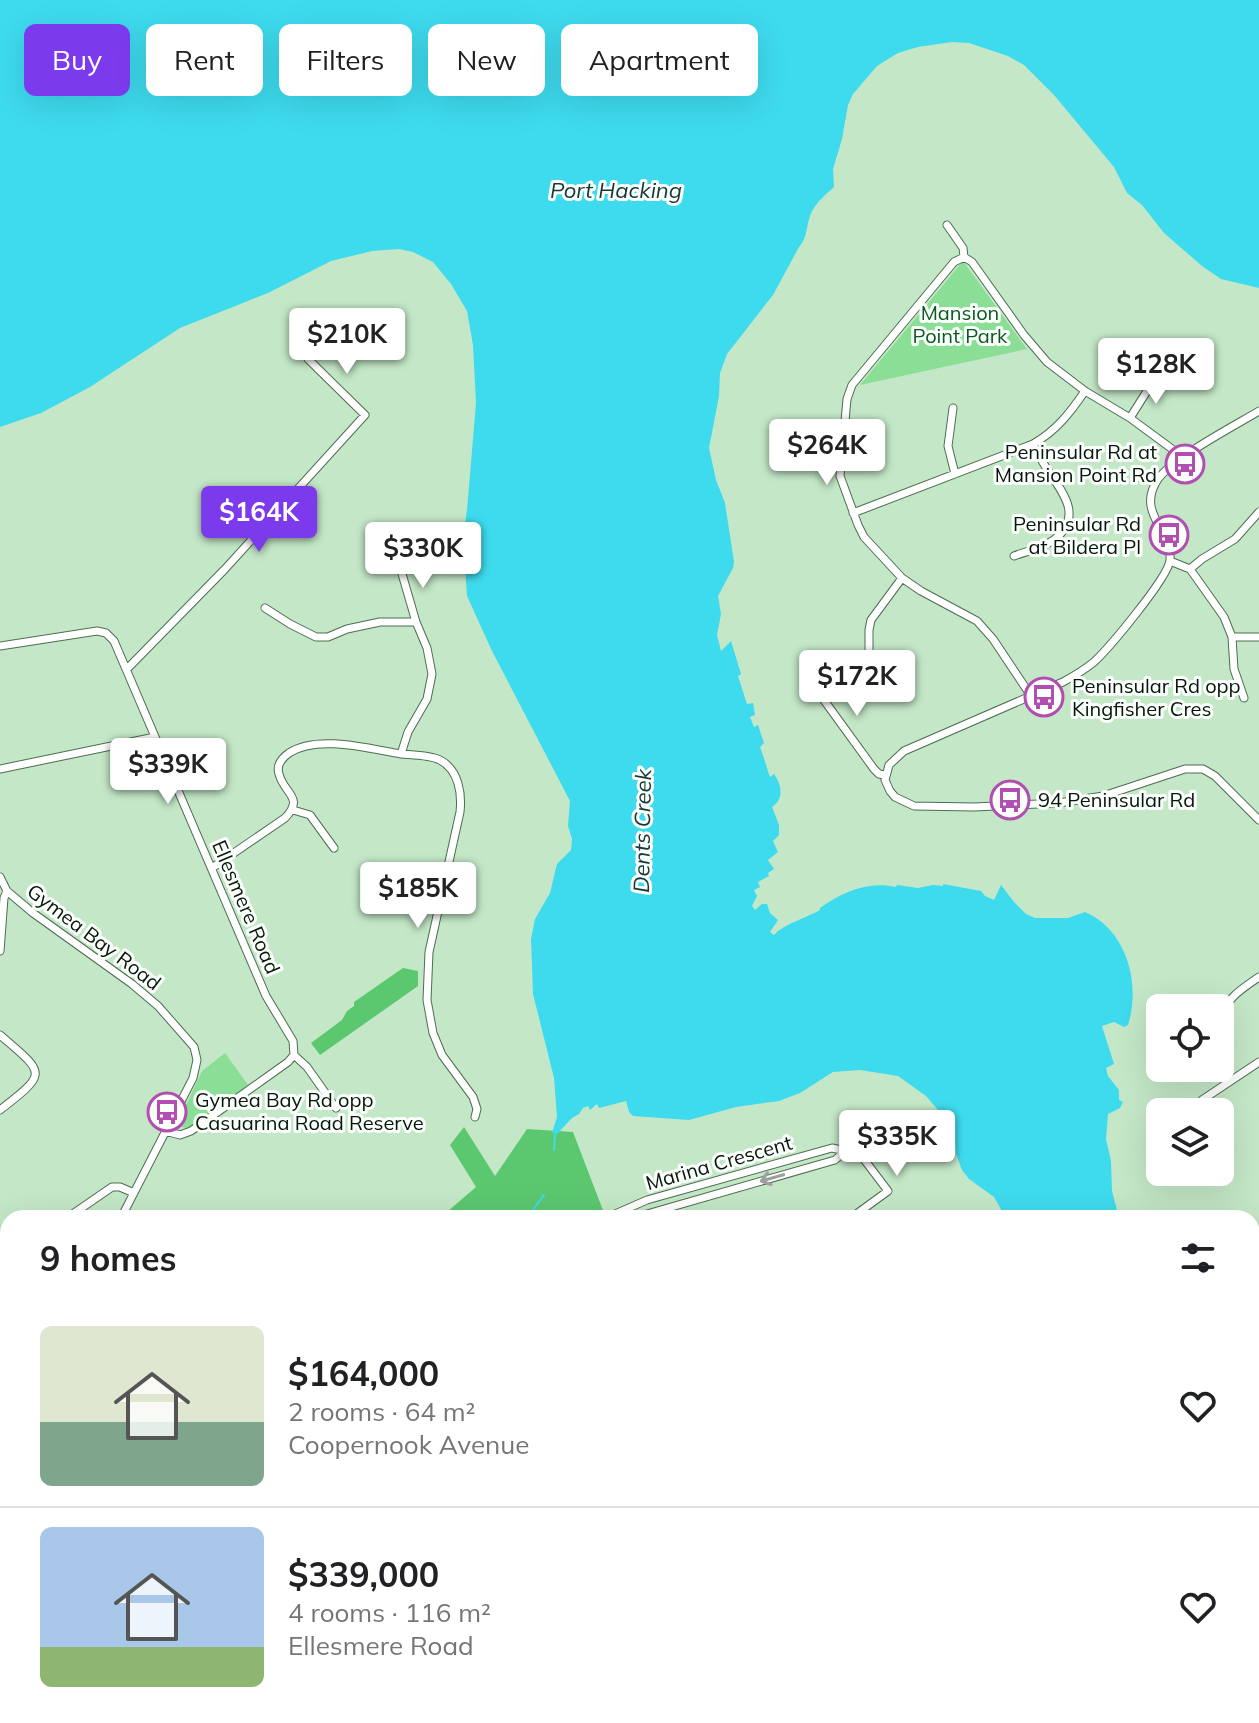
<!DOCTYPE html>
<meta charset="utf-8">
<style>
:root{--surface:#fff;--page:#f6f6f6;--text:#202124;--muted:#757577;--line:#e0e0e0;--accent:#7c3aed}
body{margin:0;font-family:Mulish,sans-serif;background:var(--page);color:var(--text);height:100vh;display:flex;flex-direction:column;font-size:30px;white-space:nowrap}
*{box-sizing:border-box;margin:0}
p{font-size:26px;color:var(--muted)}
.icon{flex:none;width:44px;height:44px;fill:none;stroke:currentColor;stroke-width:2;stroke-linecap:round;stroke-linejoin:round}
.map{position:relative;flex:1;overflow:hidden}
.sheet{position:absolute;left:0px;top:1210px;width:1260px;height:514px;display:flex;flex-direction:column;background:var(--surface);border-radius:24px 24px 0 0;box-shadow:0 8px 32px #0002}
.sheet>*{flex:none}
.banner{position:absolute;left:24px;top:24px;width:800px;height:72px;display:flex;gap:16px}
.tools{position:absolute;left:1146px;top:994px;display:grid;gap:16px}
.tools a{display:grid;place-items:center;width:88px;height:88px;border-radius:12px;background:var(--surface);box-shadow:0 8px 32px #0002;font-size:40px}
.price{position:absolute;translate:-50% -68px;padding:0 18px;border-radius:8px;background:#fff;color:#222;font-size:26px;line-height:52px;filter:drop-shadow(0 2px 4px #0008)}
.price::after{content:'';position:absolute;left:50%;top:48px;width:24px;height:18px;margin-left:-12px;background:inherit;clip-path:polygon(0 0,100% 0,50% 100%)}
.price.active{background:var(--accent);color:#fff}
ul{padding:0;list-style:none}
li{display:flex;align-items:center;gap:24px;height:200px;padding:0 40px}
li+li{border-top:2px solid var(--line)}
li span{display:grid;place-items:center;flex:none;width:224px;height:160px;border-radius:12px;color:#555}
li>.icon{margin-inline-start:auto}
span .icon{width:96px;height:96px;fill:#fffc;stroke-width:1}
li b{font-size:34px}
h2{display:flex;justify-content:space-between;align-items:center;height:96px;padding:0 40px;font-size:34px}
.tag{padding:0 28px;border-radius:12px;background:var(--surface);box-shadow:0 8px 32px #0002;font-size:28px;line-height:72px}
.tag.active{background:var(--accent);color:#fff}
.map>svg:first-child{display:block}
</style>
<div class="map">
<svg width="1259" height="1723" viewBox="0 0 1259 1723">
<rect width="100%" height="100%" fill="#c4e8c7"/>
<path fill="#8ade96" d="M963,261L1027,349L860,385Z
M225,1053L248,1085L188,1128L181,1127L180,1118L202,1071Z"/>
<path fill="#5bc76f" d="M403,968L418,971V986L320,1055L311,1043L342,1020L347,1011L354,1006V1002Z
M464,1127L495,1176L527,1129L573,1132L604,1213L597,1218H440L476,1187L450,1145Z"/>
<path fill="#3edaee" d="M0,0H1259V288L1221,279L1202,266L1164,233L1142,205L1127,193L1114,167L1054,95L1024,65L1008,56L969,43L952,42L918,47L898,53L877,66L853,94L848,105L842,139L833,169L834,187C826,194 818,201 812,211C806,223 808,238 799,247L773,295L727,354L720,373L719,396L709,448L716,480L725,503L734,562L733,568L718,596L721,614L717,635L721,651L731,641L741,674L738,676L747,704L753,703L755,715L750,717L754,727L758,725L764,743L760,747C764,757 766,766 770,777L774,774C782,785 784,799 772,807L779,825V835L773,841L778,852L768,860L774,869L768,873L769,876L758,882L760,887L754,890L757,896L752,906L755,910L762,904H767L770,913L778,920L770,932L774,935C784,924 806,918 820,910V908C843,892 867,881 896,887L897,885L918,888L933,885L943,886V884L981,891L985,896L994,900L1001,885L1014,902L1026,914L1035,918H1068L1085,912C1127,930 1141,984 1128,1025L1124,1027L1114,1022L1102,1026L1114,1064L1106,1068L1108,1076L1119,1090V1100L1123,1102L1120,1108L1108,1114L1106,1139L1111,1161L1112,1191L1119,1218H1006L994,1197L969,1179L962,1170L956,1154L953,1134L945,1118L926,1096L898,1076L860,1070L833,1072L800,1093L779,1101L736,1107L689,1120L633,1116L629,1112L626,1101L599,1108L597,1104L590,1110L588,1106L583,1108L579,1114L572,1118L557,1134L552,1133L557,1117L554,1078L533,994L531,939L535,919L550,893L557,864L571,850L572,839L568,826L570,801L492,651L467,596L463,536L467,510L476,403L473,345L467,311L451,284L433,262L413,252L399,249L372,251L331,261L268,293L180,328L90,387L41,413L0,427Z
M1252,1370H1259V1493L1252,1488Z"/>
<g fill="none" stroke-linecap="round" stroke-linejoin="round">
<path stroke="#3edaee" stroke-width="2" d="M554,1150L555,1135
M527,1218L544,1195"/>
<g stroke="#4d6d50" stroke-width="9">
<path id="street" d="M947,225L963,248L964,257L972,262L1024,335L1047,362L1085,391L1130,418L1183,457
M964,257L954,262L852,385L847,399L840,476L858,525L864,537L902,578L921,591L977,621L993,639L1031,696
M953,408L948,446L955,474
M1259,411C1234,426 1173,458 1158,479C1135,513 1173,531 1170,560C1168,578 1109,648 1094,662C1084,670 1074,676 1063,682L904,751L889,765L885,780L890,791L895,797L914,806L974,807L1059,803L1103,796L1185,769H1203L1215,776L1259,820
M1130,418L1147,391L1163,378
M853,513L1033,444C1056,431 1070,413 1085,391
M1014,556C1027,551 1044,548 1055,539C1083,516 1063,493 1049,472C1043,463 1038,454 1033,444
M1170,561L1190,569L1224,617L1232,637L1234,669L1244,698
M400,567L416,622
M1190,569L1202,559L1235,539L1259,512
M1232,637H1259
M0,646L97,631L106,633L114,641L266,996L293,1041L294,1055L307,1067L336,1108
M869,661V630L871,620L902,578
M127,669L225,569L365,415L308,359
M813,685L874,769L879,774L885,775
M401,754C413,755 430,755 440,760C459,770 462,794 460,812L429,952L427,1000L433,1033L442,1055L473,1097L477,1109L475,1117
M0,769L155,737
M293,810L310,815L334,848
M212,868L285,818C305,797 284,794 279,774C276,765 282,758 289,753C317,734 370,749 401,754L408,732L427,699L432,674L427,648L416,622H380L347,629L328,637H316L290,624L265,608
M0,877L7,891L33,913L132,984L158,1006L194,1047L197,1060L193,1078L121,1218
M0,951L4,898L7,891
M1220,1022C1225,999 1240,990 1259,977
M0,1035C45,1074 49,1072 0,1110
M1202,1100L1259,1062
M165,1131L180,1135L191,1131L288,1062L294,1055
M67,1218L112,1187H120L134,1193
M606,1218L647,1200L832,1148L860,1154L888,1191L851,1218
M633,1218L835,1160L844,1152
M0,1266L8,1260
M0,1456L8,1441
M0,1566L8,1560
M275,1716L280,1723
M468,1716L472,1723
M667,1716L672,1723
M0,1719V1723
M233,1723L243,1716
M856,1723L865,1716"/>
</g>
<use href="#street" stroke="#fff" stroke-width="7"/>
</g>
<defs><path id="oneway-shaft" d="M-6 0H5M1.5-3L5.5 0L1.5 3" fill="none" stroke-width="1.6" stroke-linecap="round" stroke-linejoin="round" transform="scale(2)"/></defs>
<use stroke="#9ca19d" href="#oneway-shaft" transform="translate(772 1178) rotate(164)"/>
<defs>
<g id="bus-ring" transform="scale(2)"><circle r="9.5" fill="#fbfffb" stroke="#b24db2" stroke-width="1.5"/><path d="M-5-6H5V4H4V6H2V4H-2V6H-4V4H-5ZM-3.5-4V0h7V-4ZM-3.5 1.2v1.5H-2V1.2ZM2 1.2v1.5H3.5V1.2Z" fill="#b24db2"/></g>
</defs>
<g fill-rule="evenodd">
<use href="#bus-ring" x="1185" y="464"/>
<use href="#bus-ring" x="1169" y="535"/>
<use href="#bus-ring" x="1044" y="697"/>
<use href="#bus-ring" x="1010" y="800"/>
<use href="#bus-ring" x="167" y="1112"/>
</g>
<g text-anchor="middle" stroke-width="6" stroke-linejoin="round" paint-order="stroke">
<g font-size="20" fill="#085820" stroke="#fbfffb">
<text x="960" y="320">Mansion<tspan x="960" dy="23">Point Park</tspan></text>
</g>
<g font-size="20" fill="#08150a" stroke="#fbfffb" text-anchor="start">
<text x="1157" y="459" text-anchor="end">Peninsular Rd at<tspan x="1157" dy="23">Mansion Point Rd</tspan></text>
<text x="1141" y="531" text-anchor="end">Peninsular Rd<tspan x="1141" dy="23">at Bildera Pl</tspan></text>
<text x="1072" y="693">Peninsular Rd opp<tspan x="1072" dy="23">Kingfisher Cres</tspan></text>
<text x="1038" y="807">94 Peninsular Rd</text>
<text x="195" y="1107">Gymea Bay Rd opp<tspan x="195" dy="23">Casuarina Road Reserve</tspan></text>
</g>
<g font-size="20" fill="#08150a" stroke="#fbfffb">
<text transform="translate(246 907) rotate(67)" y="7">Ellesmere Road</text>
<text transform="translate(94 937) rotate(37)" y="7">Gymea Bay Road</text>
<text transform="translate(719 1163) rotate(-16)" y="7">Marina Crescent</text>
</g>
<g font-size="22" font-style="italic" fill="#17373b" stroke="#fbfffb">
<text x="616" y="198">Port Hacking</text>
<text transform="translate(642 831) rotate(-89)" y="8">Dents Creek</text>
</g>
</g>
</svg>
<div class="tools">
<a><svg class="icon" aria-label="locate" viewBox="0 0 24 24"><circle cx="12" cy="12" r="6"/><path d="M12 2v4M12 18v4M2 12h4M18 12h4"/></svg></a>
<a><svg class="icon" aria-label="layers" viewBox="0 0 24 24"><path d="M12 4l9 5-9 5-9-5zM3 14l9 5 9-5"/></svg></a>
</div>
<b class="price" style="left:347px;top:376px">$210K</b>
<b class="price" style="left:1156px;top:406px">$128K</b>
<b class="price" style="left:827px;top:487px">$264K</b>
<b class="price active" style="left:259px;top:554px">$164K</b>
<b class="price" style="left:423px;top:590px">$330K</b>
<b class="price" style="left:857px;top:718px">$172K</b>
<b class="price" style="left:168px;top:806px">$339K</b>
<b class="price" style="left:418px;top:930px">$185K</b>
<b class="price" style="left:897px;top:1178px">$335K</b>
<div class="banner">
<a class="tag active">Buy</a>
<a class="tag">Rent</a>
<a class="tag">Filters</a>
<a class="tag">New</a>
<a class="tag">Apartment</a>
</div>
<section class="sheet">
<h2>9 homes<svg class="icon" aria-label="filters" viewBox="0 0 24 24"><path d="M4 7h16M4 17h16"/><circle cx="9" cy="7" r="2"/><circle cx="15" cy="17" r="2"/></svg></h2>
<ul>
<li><span style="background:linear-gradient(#dfe7d0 60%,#7fa58c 0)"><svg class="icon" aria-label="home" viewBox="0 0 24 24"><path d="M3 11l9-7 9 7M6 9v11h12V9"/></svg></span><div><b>$164,000</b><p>2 rooms · 64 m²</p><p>Coopernook Avenue</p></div><svg class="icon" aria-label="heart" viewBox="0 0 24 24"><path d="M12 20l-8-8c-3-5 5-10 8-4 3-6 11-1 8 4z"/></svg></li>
<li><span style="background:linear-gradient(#a9c7e8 75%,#8fb573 0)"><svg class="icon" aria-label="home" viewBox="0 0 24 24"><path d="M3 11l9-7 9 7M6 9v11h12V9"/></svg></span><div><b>$339,000</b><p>4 rooms · 116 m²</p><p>Ellesmere Road</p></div><svg class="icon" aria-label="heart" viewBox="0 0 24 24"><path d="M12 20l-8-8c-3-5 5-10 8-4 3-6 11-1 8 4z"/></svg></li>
</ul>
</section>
</div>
